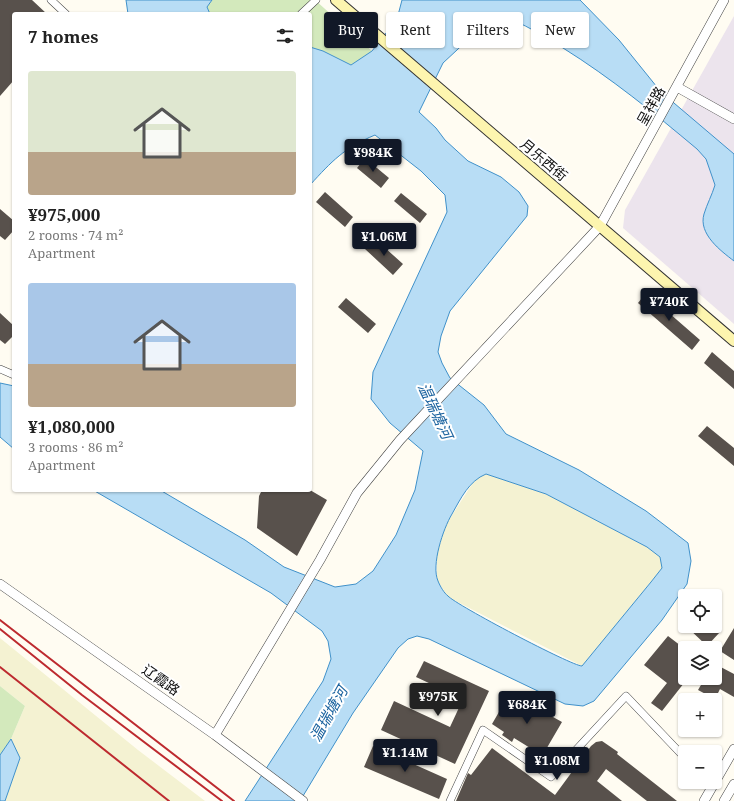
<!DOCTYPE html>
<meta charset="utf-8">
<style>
:root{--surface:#fff;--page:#f6f6f6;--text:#222;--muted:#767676;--accent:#111827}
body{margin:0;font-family:"Noto Serif","Noto Sans SC",serif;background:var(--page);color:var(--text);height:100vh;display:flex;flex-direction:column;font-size:15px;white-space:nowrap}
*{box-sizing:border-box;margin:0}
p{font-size:13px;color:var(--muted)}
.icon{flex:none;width:22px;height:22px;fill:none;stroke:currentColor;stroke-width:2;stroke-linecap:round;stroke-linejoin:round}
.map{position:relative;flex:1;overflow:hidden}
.drawer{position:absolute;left:12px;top:12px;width:300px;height:480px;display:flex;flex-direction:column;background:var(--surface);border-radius:4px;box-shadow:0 1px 3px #0004}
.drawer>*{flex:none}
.top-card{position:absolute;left:324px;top:12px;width:350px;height:36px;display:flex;gap:8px}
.controls{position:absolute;left:678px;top:589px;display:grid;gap:8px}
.controls a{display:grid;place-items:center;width:44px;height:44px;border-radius:4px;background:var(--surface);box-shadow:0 1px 3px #0004;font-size:20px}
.price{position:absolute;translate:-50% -34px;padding:0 9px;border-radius:4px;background:var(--accent);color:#fff;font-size:13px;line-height:26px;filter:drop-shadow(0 1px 2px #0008)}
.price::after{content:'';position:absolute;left:50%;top:24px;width:12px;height:9px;margin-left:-6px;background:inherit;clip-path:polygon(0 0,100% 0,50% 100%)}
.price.selected{background:#222;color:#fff}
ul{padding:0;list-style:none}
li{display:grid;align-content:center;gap:8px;height:212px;padding:0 16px}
li span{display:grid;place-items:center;height:124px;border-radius:4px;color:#555}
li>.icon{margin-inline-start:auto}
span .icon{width:72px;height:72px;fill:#fffc;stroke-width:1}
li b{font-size:17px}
h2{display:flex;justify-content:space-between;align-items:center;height:48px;padding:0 16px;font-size:17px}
.pill{padding:0 14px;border-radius:4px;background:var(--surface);box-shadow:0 1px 3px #0004;font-size:14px;line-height:36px}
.pill.selected{background:var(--accent);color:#fff}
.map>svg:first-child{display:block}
</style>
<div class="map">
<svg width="734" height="801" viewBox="0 0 734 801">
<rect width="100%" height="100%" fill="#fffcf2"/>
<path fill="#ece4ed" d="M734,16V324L623,228L625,210Z"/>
<path fill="#f4f2d2" d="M486,474L546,494L647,547L660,557L662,568L582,666L448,597L437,580V553L445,526L476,478Z
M0,638L138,750L205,801H5L20,758L11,739L25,706L0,686Z"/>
<path fill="#d3e9bc" d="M212,0H315L372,51L351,65L323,51L310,47V14H210L207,7Z
M0,686L25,706L11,739L0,755Z"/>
<path fill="#b8ddf5" stroke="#4091ca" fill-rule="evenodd" d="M126,0H212L207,7L210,14H128Z
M402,0H580L619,40L661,92L734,154V261C721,251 698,234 704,214C707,204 712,195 715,185L706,159L697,149C654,113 611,78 563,48C543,36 524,23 501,16L486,23L443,63L419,112L436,128L445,140L468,161L501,177L519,192L528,206L527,216L450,311L441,336L438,352L442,363L450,378L484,405L506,434L579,470L646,511L688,543L691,561L687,584L662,620L594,701L583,706L565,704L429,639L417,636L408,639L398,648L353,713L300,801H245L323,681L331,659L328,641L322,631L271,593L93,490H160L245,540L284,567L335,587L356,584L373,571L396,535L415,490L423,451L390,423L371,399L373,372L447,212L445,195L421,171L375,135C344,148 332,161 310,185V47L323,51L351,65L372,51L397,19ZM486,474L546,494L647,547L660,557L662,568L651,582L582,666C572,666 456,605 448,596C444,593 440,586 438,581C431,565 443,529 452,514C461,498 469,481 486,474Z
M0,383L14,386V449L0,437Z
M11,739L20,758L5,801H0V755Z"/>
<path fill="#58514c" d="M0,0H32L47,14H14V80L0,96Z
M365,158L389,178L381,188L357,168Z
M325,192L353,217L345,227L316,202Z
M401,193L427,214L420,223L394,201Z
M0,209L14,221V230L5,240L0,236Z
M374,238L403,264L393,275L365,249Z
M646,293L700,340L692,350L638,303Z
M346,298L376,324L368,333L338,307Z
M0,313L14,326V335L5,344L0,340Z
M712,352L734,371V389L704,363Z
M707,426L734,448V466L698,436Z
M262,490H310L327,500L297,556L257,528L259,496Z
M686,626H713L720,632L707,646Z
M734,628V660L720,651Z
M668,636L685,649V678H688L662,711L651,703L667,683L644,665Z
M424,661L489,691L455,764L381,730L394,701L450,727L463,699L416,677Z
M715,664L734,674V697L720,689L715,699L698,690L705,678H715Z
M510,693L562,722L541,758L533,753L535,751L514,738L512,742L502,735L504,732L492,724Z
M602,741L618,752L617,754L677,801H647L606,769L597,781L622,801H456L468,773L471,775L492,748L555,795L591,746L596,742Z
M373,746L447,779L439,799L364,767Z"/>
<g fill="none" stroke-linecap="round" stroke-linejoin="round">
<g stroke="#424242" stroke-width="8">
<path id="minor" d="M51,0L66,14
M301,14L316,0
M0,369L14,375
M450,801L483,730L551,777L626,696L685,758"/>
</g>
<g stroke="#424242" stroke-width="10">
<path id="tertiary" d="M677,87L734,119
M0,584L215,735L303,801
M215,735L320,560L357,493L400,440L600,226L724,0
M715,782L734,749
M704,801L715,782
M724,801L734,784"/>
</g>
<g stroke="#313131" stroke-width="12">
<path id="secondary" d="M336,0L734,341"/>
</g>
<use href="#minor" stroke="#fff" stroke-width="7"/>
<use href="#tertiary" stroke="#fff" stroke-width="9"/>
<use href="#secondary" stroke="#fdf5af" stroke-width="10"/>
<path stroke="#bd2a2f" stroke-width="2" d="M0,620L234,801
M0,629L82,695L222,801
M0,667L169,801"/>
</g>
<g text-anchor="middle" stroke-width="4" stroke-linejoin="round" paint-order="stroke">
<g font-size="14" fill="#0f0f0f" stroke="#fff">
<text transform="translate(651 106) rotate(-61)" y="5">呈祥路</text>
<text transform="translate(544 160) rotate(40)" y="5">月乐西街</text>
<text transform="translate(161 680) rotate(35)" y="5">辽霞路</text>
</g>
<g font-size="15" font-style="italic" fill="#1b639f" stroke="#fff">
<text transform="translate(435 411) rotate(65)" y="5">温瑞塘河</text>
<text transform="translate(329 714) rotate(-61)" y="5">温瑞塘河</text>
</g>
</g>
</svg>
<div class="controls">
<a><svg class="icon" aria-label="locate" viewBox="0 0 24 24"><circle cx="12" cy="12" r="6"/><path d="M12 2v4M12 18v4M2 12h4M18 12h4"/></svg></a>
<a><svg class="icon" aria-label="layers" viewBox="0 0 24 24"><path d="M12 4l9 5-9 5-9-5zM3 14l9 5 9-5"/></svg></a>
<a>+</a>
<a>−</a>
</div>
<b class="price" style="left:373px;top:173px">¥984K</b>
<b class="price" style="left:384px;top:257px">¥1.06M</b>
<b class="price" style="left:669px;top:322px">¥740K</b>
<b class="price selected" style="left:438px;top:717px">¥975K</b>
<b class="price" style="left:527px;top:725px">¥684K</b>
<b class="price" style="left:405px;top:773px">¥1.14M</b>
<b class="price" style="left:557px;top:781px">¥1.08M</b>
<div class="top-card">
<a class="pill selected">Buy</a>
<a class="pill">Rent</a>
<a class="pill">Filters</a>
<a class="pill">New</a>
</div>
<section class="drawer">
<h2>7 homes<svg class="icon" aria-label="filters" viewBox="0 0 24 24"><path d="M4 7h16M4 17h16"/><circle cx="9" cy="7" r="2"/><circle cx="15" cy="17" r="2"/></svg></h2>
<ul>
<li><span style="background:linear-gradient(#dfe7d0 65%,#b9a48a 0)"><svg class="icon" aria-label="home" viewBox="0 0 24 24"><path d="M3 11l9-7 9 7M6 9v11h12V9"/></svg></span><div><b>¥975,000</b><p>2 rooms · 74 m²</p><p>Apartment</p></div></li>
<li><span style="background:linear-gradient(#a9c7e8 65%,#b9a48a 0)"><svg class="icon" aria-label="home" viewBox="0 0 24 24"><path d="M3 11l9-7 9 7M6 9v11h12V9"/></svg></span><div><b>¥1,080,000</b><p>3 rooms · 86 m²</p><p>Apartment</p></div></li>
</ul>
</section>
</div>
